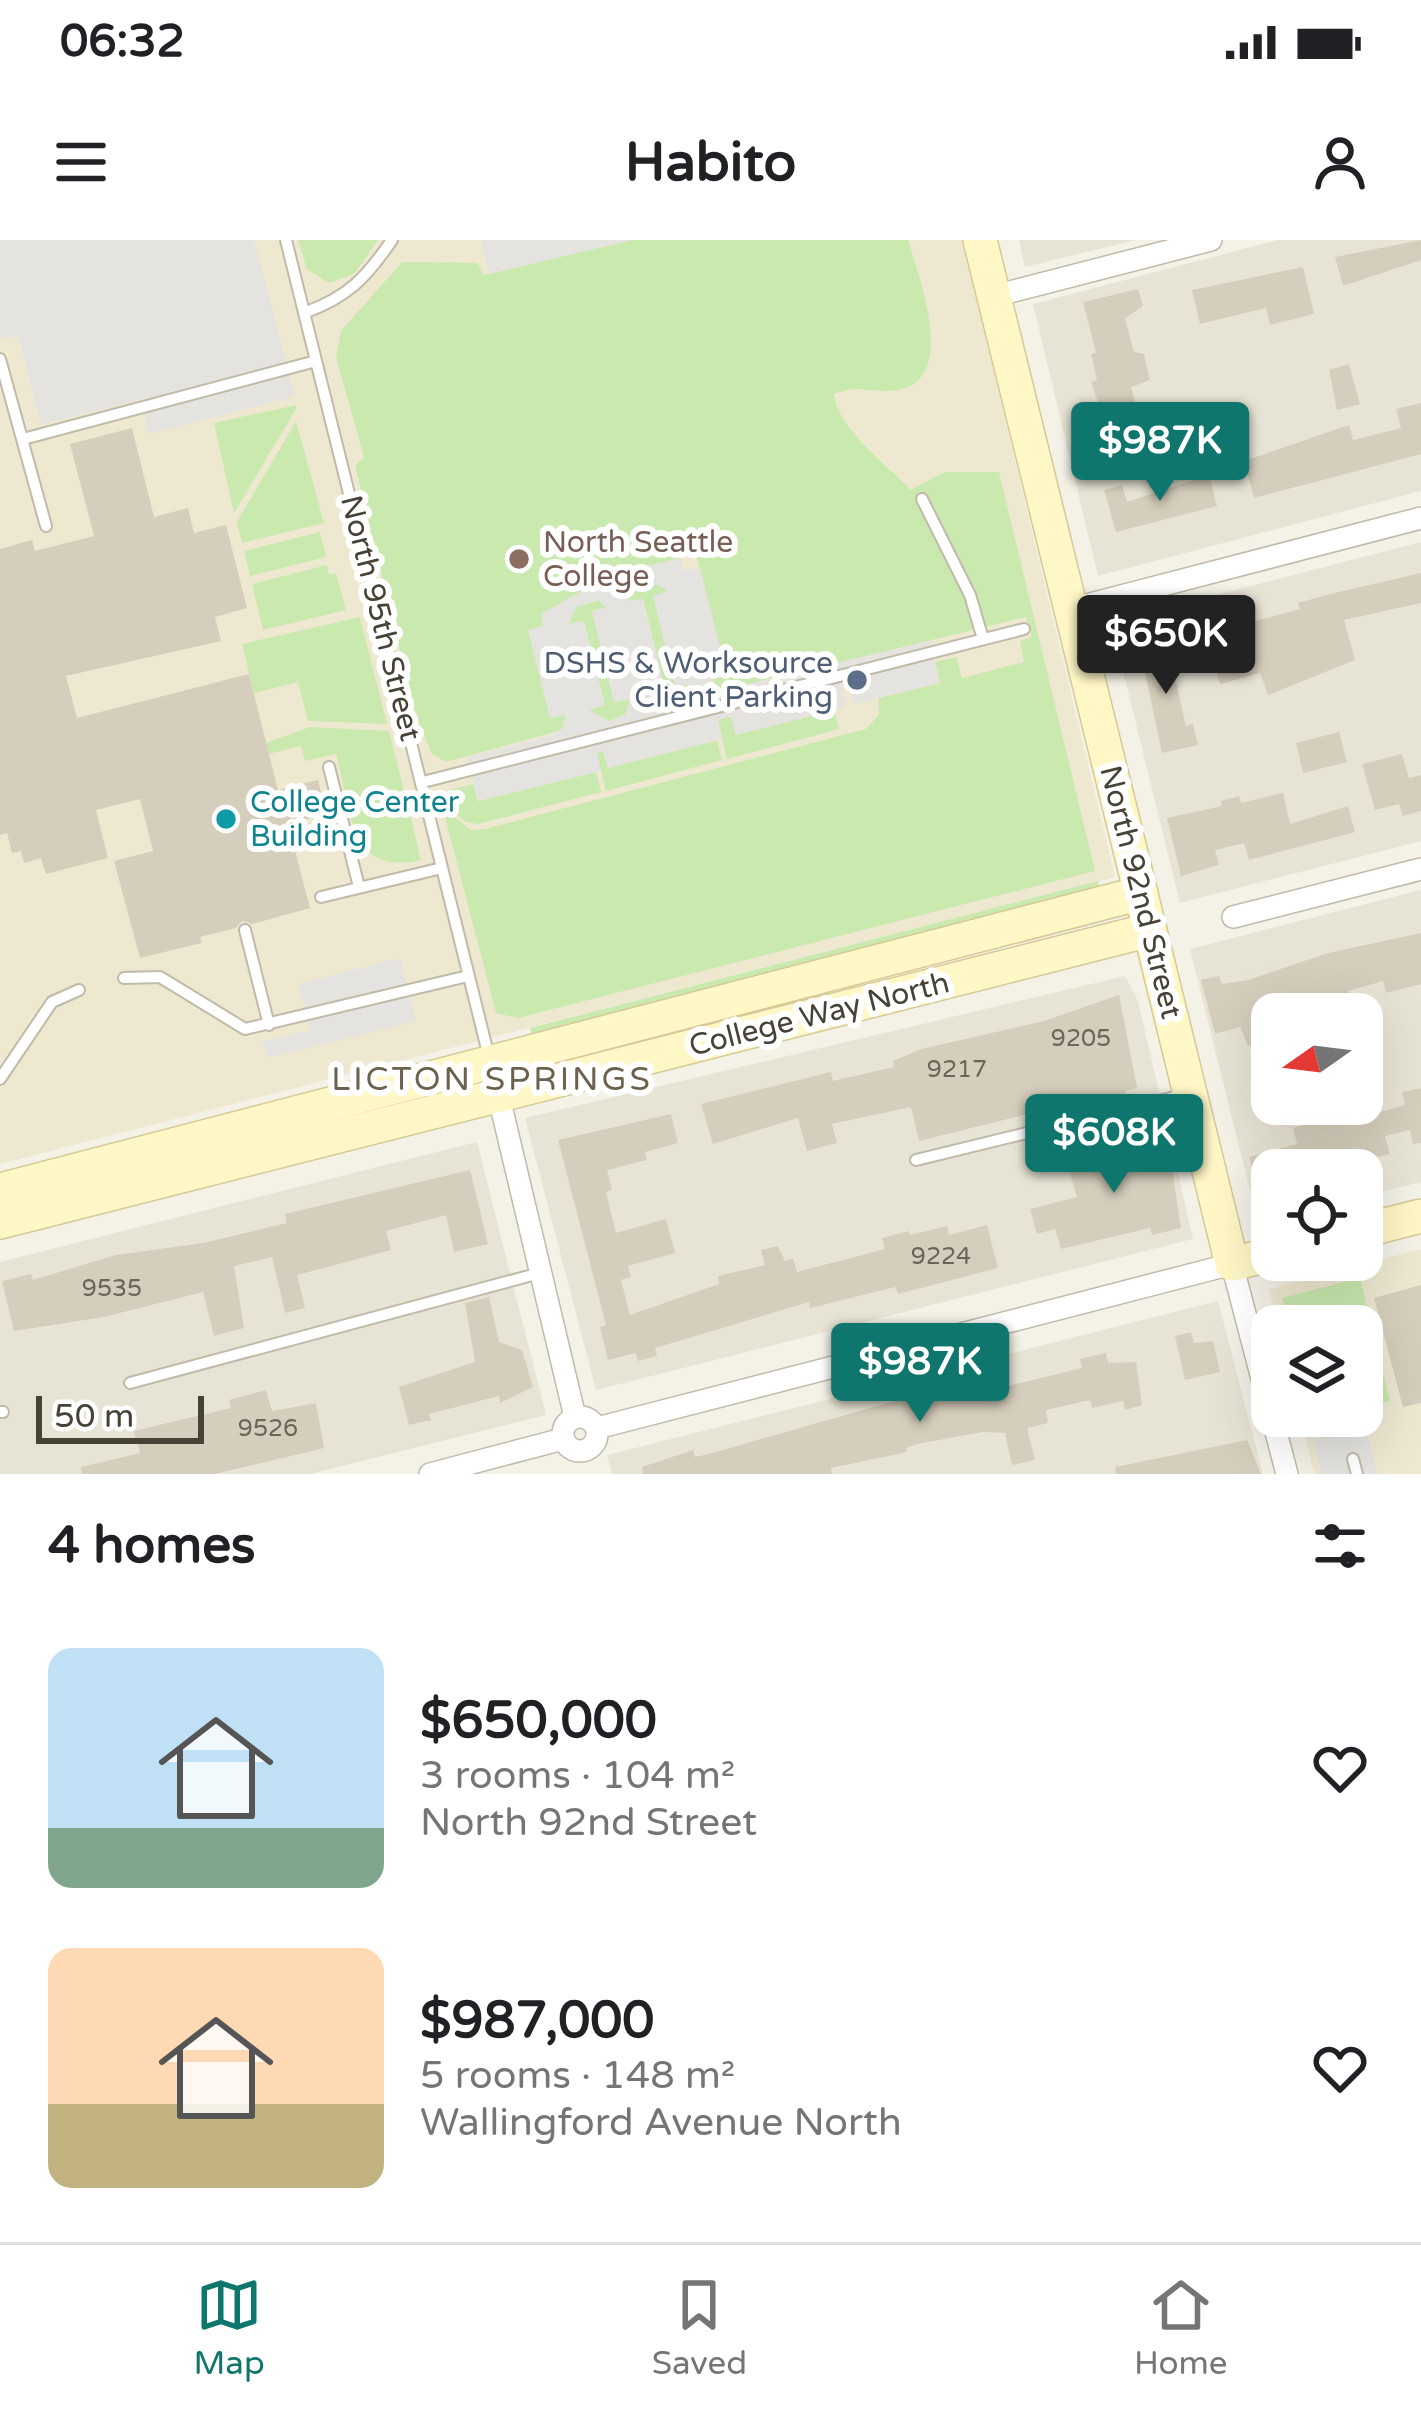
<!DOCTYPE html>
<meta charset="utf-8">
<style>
:root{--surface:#fff;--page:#f2f2f2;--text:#202124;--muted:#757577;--line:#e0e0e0;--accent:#0f766e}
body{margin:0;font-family:"Varela Round",sans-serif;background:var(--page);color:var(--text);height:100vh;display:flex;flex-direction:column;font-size:45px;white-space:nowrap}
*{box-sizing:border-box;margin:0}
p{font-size:39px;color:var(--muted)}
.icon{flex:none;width:66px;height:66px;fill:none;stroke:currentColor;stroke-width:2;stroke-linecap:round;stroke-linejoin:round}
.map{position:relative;height:1234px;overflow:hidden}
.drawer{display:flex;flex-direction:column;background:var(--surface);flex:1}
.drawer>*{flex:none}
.needle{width:78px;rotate:256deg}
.controls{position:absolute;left:1251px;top:753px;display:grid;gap:24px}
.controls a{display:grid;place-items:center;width:132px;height:132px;border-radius:24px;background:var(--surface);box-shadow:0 12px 48px #0002;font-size:60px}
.scale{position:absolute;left:36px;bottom:30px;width:168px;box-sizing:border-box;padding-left:12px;border:6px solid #474236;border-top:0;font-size:33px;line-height:42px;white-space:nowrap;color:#474236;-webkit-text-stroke:9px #fff;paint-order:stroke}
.price{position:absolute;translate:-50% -102px;padding:0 27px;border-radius:12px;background:var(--accent);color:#fff;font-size:39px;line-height:78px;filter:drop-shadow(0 3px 6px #0008)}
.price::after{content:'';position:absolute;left:50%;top:72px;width:36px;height:27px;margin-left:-18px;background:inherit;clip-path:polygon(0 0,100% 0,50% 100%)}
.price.on{background:#222;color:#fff}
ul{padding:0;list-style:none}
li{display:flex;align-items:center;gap:36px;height:300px;padding:0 48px}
li span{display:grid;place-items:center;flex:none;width:336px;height:240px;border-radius:24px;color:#555}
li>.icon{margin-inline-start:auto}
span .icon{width:144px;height:144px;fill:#fffc;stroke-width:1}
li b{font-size:51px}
h2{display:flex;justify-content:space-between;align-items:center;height:144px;padding:0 48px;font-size:51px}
.status{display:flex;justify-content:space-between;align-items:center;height:84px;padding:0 60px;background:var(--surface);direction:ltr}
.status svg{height:33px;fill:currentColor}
header{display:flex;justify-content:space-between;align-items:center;height:156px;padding:0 48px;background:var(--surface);font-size:54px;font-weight:700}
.tab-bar{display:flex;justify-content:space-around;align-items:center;height:168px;border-top:3px solid var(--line);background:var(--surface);font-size:33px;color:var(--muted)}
.tab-bar a{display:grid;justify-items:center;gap:6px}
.tab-bar .on{color:var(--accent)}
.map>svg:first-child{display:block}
</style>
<div class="status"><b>06:32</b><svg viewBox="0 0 49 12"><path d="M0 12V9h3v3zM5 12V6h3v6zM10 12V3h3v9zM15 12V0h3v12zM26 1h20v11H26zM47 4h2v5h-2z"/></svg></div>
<header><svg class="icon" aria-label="menu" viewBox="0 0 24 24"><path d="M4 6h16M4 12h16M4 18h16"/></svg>Habito<svg class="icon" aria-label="person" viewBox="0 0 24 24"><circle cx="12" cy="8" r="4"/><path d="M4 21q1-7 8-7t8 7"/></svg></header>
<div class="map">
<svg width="1421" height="1234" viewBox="0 0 1421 1234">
<rect width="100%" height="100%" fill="#f4f1e7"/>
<path fill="#e8e4d5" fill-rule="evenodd" d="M1019,0H1136L1025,27Z
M1278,0H1421V251L1098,336L1033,64Z
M1421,302V601L1180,663L1111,382Z
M1421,650V942L1362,957V930H1272V979L1258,983L1190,709ZM1272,774H1362V864H1272Z
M1125,736L1138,761L1193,999L596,1150L525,878Z
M477,902L546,1175L310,1234H0V1022Z
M1218,1061L1263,1234H612L607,1215Z"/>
<path fill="#eee8d1" d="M0,0H962L1115,637L0,924Z
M1421,1009V1234H1314L1300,1176H1362V1086H1278L1269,1049Z"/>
<path fill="#cae9af" d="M298,0H378L355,33L329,43L307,29Z
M632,0H908C920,41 962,148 889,151C865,152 861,144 834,154C837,188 886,223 910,250L945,232H999L1095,631L518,778L496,773L445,577L452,575L471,590L485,589L866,489L879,475L878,458L940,443L935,422L956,417L962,438L1024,422L1020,401L1032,397L1026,377L722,451L711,438L726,433L696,314L580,343L581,352L542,374L551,478L566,474L562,490L446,522L432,514L417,479L355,226L364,217L336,117L341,91L402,22L477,23L484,35Z
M296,165V169L234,273L214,183Z
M296,181L324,283L242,303L237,282Z
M320,292L326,317L250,336L244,311Z
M327,325L329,335L336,333L346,370L263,390L252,344Z
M657,344L669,352L654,356L676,447L691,443L686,459L670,466L657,464L650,453L665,450L643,359L627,363L633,350Z
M600,360L607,367L592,371L615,462L630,458L626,474L609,481L596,479L589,469L604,464L568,385L576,367Z
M360,377L387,484L308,481L298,442L254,453L242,404Z
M834,470L839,489L727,519L718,480L731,476L736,495Z
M310,487L389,491L421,620C347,638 351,566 336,514L305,521L301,506L269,514L266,503Z
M717,500L722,520L606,551L596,512L603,510L608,528Z
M596,532L601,552L478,584L466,582L442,563L449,550L473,544L478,561Z
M1098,641L1101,650L532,796L530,788Z
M1360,1038L1390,1161L1362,1168V1086H1289L1282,1058Z"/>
<path fill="#e5e3df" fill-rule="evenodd" d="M0,0H254L295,156L149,194L140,159L41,185L18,96L0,99Z
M481,0H632L489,34Z
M681,318L684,331L700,328L727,434L711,439L722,450L930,401L940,443L854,464L850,446L842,447L846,467L736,495L731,477L718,479L722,499L608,528L603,511L597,512L601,531L478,561L467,517L554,495L564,487L566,475L550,478L528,390L543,386L541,374L581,352L579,343ZM657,345L668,351L653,356L675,447L691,444L686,459L670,466L651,457L665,449L643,359L627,361L633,350ZM599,360L606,368L592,371L614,462L630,459L626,474L609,481L589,470L605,465L584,381L568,384L576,367Z
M400,718L416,781L267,818L262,802L310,790L298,744Z
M1366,1186L1377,1234H1322L1313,1199Z"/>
<path fill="#d6cebc" d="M1421,0V20L1343,46L1335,17Z
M1303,27L1314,74L1270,85L1266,68L1200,84L1192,50Z
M1138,49L1143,66L1125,78L1134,112L1144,114L1150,140L1131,147L1144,196L1113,204L1091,142L1097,140L1091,114L1096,113L1083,62Z
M1349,124L1360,164L1337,170L1329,130Z
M1421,163V214L1254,258L1244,221L1349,185L1353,200L1401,188L1396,169Z
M132,188L154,277L188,268L194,293L226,285L247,368L215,377L221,401L66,436L77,478L249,434L278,550L318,540L326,574L288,584L310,668L252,684L242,681L236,688L200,697L202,703L140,718L114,621L153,611L140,559L96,570L108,618L46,634L41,618L24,623L21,611L12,613L7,593L0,595V309L32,300L35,311L94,296L70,204Z
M1209,235L1217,266L1116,292L1104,250L1122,245L1127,262Z
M1421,333V363L1344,380L1355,420L1268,455L1260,433L1220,444L1207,394L1300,369L1298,363L1326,355Z
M1166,396L1186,486L1193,484L1198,505L1162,513L1139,404Z
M1339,492L1347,522L1303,533L1296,503Z
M1402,514L1409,538L1421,535V571L1403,576L1399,564L1375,570L1362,524Z
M1283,553L1290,584L1348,566L1355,592L1249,620L1244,603L1215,610L1219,625L1181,636L1167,578L1222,566L1221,561L1239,556L1241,563Z
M1421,693V744L1386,753L1383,741L1348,751L1351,760L1305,774H1272V800L1248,806L1240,787L1215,794L1201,740L1219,736L1222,744L1248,740L1328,713Z
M1119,755L1137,848L1125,851L1127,859L1104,864L1101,856L919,901L911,867L832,884L837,903L807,911L798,878L713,904L701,864L831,832L833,841L894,827L893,821L921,809L1044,781Z
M1421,848V903L1413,904L1410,890L1385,896L1390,914L1362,921L1359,908L1301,930H1272V982L1266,983L1249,917L1297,904L1293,888L1316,882L1313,872L1330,868L1332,875L1360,868L1363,877L1405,865L1402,852Z
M671,874L678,903L645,912L647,920L607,930L612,950L606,952L616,993L666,979L675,1013L628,1026L631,1037L621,1040L630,1075L719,1044L718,1036L765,1025L761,1010L778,1006L785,1021L793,1018L797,1032L885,1009L882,998L909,991L910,995L947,986L949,995L987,985L998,1028L898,1054L895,1047L810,1068L809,1062L655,1108L657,1116L638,1121L636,1113L608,1120L600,1087L606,1085L558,900Z
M1132,878L1145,928L1171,922L1181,988L1152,995L1150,988L1061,1009L1055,989L1037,994L1030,969L1077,957L1070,933L1091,927L1092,910L1115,906L1109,883Z
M470,930L488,1004L454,1012L446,975L386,991L391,1010L297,1035L305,1068L285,1073L272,1017L234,1026L244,1088L214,1096L203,1052L104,1077L14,1091L2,1041L31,1034L33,1040L116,1015L203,1003L287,983L285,974Z
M1421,1045V1163L1403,1167L1374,1058Z
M489,1057L499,1102L522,1110L533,1147L500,1163L499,1156L429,1174L431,1180L409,1185L399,1147L475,1122L465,1063Z
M1191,1092L1194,1103L1213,1101L1220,1132L1185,1140L1175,1096Z
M1106,1113L1108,1123L1136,1122L1142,1165L1125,1170L1123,1161L1092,1168L1090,1160L1046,1170L1048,1183L1027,1188L1035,1220L1012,1225L1005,1193L983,1192L917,1204L906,1208L907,1212L831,1228L832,1234H643L642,1227L693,1210L695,1217L709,1214L905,1158L906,1162L965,1148L967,1156L1082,1128L1080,1119Z
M266,1150L272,1171L316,1163L324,1208L215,1234H82L81,1227L140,1213L134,1191L231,1168L229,1160Z
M1247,1200L1261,1234H1116L1115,1227Z"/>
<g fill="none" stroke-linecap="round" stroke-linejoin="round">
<g stroke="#c0baa9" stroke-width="14">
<path id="lane" d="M286,0L489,817
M304,73C348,57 366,38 392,0
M0,119L46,286
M23,199L316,121
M922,259L970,355L983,399
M329,527L359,647
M423,542L1024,389
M321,657L442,628
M245,690L269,785
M124,738L160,737L245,789L468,736
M0,839L52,762L79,750
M916,920L1187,854
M130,1143L540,1033
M0,1172H3
M1353,1219L1357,1234"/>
</g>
<g stroke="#c0baa9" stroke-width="24">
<path id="street" d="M994,56L1211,0
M1071,369L1421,278
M1233,677L1421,629
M496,845L575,1177
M563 1194a17 17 0 1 1 34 0a17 17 0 1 1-34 0Z
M597,1188L1232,1024L1287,1234
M430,1234L563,1199"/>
</g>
<g stroke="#d5ca96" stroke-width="36">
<path id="secondary" d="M980,0L1232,1024L1272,1014
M0,950L1141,653
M0,982L1150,690
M1362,991L1421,976"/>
</g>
<use href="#lane" stroke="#fff" stroke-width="10"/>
<use href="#street" stroke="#fff" stroke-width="21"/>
<use href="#secondary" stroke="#fff7c6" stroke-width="33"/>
</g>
<circle fill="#8d6e63" stroke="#fff" stroke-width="4.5" cx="519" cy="319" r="12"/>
<circle fill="#5c6f8a" stroke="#fff" stroke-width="4.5" cx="857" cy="440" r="12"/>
<circle fill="#0f9aa8" stroke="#fff" stroke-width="4.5" cx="226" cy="579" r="12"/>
<g text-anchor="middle" stroke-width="12" stroke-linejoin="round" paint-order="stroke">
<g font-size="24" fill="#6b6558">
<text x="1081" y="806">9205</text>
<text x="957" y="837">9217</text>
<text x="941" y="1024">9224</text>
<text x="112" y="1056">9535</text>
<text x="268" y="1196">9526</text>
</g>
<g font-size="30" fill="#785e54" stroke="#fff" text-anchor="start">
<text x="543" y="312">North Seattle<tspan x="543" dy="34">College</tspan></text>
</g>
<g font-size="30" fill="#474236" stroke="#fff">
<text transform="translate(381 378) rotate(76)" y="10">North 95th Street</text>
<text transform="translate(1141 652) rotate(76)" y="10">North 92nd Street</text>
<text transform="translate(819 774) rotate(-14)" y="10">College Way North</text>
</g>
<g font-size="30" fill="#4e5e75" stroke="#fff" text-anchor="end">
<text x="833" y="433">DSHS &amp; Worksource<tspan x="833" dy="34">Client Parking</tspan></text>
</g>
<g font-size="30" fill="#0d838f" stroke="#fff" text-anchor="start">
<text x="250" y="572">College Center<tspan x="250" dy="34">Building</tspan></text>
</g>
<g font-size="33" letter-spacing="3" fill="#6b614d" stroke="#fff">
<text x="492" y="850">LICTON SPRINGS</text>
</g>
</g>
</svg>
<div class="controls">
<a><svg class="needle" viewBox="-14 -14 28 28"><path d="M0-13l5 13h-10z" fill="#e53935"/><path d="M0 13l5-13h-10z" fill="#757577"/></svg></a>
<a><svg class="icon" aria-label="locate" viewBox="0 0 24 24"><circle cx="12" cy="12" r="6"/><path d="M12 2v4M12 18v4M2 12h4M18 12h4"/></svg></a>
<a><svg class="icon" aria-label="layers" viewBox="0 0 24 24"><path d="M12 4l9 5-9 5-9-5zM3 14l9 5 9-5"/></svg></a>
</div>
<div class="scale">50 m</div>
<b class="price" style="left:1160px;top:264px">$987K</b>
<b class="price on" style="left:1166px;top:457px">$650K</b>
<b class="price" style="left:1114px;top:956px">$608K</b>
<b class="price" style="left:920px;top:1185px">$987K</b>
</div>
<section class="drawer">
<h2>4 homes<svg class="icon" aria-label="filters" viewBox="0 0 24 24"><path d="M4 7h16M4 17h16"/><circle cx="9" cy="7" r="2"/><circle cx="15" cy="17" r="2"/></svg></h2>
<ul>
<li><span style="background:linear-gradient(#bfe0f5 75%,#7fa58c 0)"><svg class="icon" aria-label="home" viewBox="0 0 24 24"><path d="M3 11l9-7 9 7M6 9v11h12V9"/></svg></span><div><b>$650,000</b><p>3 rooms · 104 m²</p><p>North 92nd Street</p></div><svg class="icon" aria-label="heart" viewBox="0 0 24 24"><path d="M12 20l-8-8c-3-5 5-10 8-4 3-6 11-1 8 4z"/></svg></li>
<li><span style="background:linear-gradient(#ffd9b3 65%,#c2b280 0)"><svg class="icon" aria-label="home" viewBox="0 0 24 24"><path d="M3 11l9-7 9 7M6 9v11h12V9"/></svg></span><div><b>$987,000</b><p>5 rooms · 148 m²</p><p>Wallingford Avenue North</p></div><svg class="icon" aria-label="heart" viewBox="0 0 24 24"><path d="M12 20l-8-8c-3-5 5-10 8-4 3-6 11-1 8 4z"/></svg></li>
</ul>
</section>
<nav class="tab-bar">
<a class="on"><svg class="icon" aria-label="map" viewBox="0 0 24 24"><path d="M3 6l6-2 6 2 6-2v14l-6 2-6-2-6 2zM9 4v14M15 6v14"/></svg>Map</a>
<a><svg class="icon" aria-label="saved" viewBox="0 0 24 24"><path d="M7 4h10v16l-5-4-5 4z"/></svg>Saved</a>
<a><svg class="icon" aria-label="home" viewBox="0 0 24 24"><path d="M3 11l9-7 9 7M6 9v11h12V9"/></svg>Home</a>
</nav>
